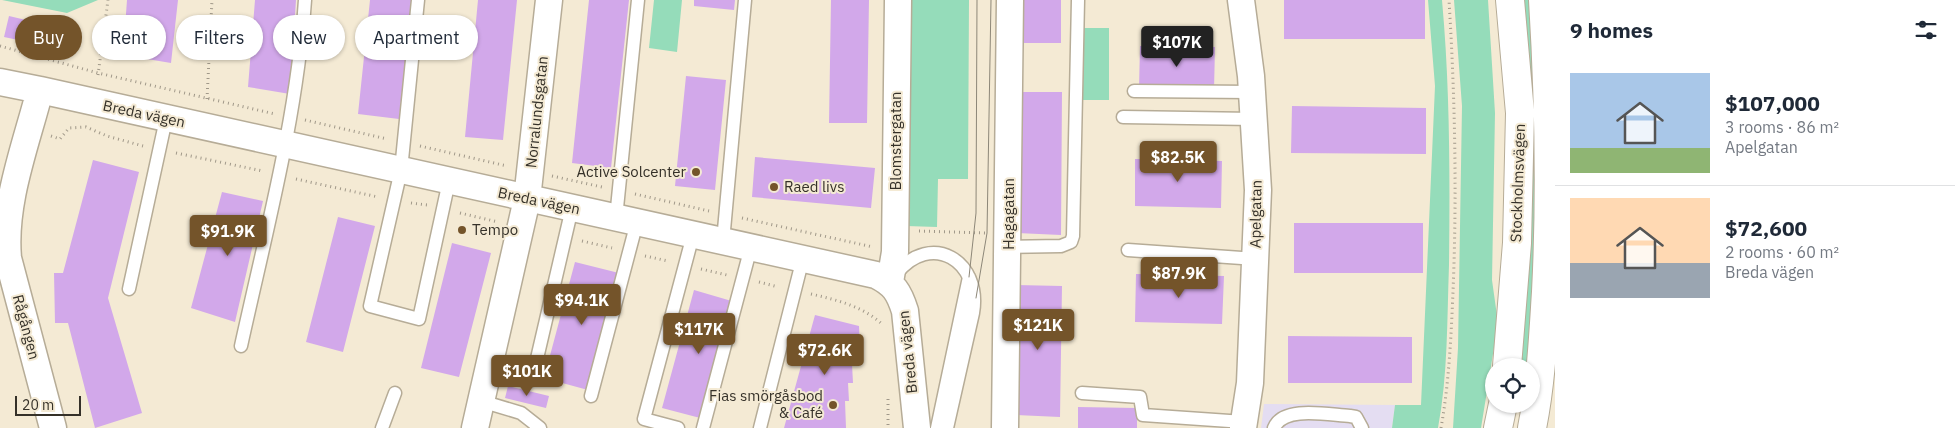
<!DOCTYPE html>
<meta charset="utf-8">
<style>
:root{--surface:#fff;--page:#f2f2f3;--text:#1f2937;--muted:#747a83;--line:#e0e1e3;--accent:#74542a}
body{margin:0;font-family:"IBM Plex Sans",sans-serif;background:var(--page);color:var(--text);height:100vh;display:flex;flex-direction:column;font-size:19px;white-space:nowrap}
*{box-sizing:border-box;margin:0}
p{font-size:16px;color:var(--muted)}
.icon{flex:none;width:28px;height:28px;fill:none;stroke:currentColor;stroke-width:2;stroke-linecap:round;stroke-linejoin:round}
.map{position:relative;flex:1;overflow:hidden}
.panel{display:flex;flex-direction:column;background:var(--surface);width:400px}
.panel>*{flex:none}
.guide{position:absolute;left:15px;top:15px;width:475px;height:45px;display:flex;gap:10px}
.fabs{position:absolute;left:1485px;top:358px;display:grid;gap:10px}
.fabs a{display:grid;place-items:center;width:55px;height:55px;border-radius:50%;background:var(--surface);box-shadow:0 1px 4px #0004;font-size:25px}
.scale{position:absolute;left:15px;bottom:12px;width:66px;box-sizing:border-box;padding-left:5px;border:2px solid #353129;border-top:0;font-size:14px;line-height:18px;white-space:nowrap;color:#353129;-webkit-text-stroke:4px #f4ead4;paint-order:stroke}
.price{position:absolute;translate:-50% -42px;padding:0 11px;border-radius:5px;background:var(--accent);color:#fff;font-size:16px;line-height:32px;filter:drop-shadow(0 1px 2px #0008)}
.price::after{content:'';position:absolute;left:50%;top:30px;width:15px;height:11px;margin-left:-8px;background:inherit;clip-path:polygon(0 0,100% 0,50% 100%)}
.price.active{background:#222;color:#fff}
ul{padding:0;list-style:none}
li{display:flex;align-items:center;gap:15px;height:125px;padding:0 15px}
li+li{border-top:1px solid var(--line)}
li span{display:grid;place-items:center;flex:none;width:140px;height:100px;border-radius:0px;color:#555}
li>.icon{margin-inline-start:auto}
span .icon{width:60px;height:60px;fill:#fffc;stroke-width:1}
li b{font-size:21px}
h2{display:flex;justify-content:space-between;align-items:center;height:60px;padding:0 15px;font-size:21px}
.pill{padding:0 18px;border-radius:22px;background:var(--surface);box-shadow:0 1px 4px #0004;font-size:18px;line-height:45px}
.pill.active{background:var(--accent);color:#fff}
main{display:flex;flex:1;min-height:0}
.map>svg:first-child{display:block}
</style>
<main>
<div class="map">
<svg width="1555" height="428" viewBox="0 0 1555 428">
<rect width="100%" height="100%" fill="#f4ead4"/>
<path fill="#e4ddf2" d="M1264,404L1395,405L1392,428H1261Z"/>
<path fill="#95dcba" d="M2,0H98L67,13Z
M654,0H682L677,52L649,48Z
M907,0H969L968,179H938L937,227L906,226Z
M1428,0H1442C1450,88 1450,177 1449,265C1447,319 1448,375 1438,428H1392L1395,405H1421L1435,86Z
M1454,0H1488L1495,113L1492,280L1498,323L1481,428H1453L1458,348L1462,106Z
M1523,0H1531L1540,160L1528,366H1519Z
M1082,28H1109V100H1082Z"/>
<path fill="#d2a8ea" d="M127,0H178L171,63L123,55Z
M255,0H296L290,94L248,87Z
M370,0H412L399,119L358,114Z
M478,0H517L503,140L465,137Z
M589,0H629L611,168L572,163Z
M694,0H735L734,10L694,6Z
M831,0H869L867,123H829Z
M1020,0H1061V43H1020Z
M1284,0H1425V39H1284Z
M9,16L60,28L56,48L4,37Z
M1140,46L1215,47L1214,90L1139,89Z
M686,76L726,80L715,190L675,186Z
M1016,92H1062L1061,235L1017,233Z
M1292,106L1426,108V154L1291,153Z
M755,157L875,168L871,208L752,197Z
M1135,159L1222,161L1221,208L1135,206Z
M93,160L139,172L108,298L142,413L95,428L68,323H55L54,273H63Z
M222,192L263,201L235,322L191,308Z
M338,217L375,226L343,352L306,342Z
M1294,223H1423V273H1294Z
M452,243L491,253L459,377L421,368Z
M575,262L619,273L588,390L544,378Z
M1136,274L1224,276L1222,324L1135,322Z
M1015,285L1062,286L1060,417L1014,415Z
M694,290L735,302L704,419L662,408Z
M815,315L859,326L860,346H856V363L852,364L853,383H848L849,401H845L846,428H784Z
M1288,336L1412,337V383H1288Z
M508,386L549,396L546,408L505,398Z
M1078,407L1137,408V428H1078Z"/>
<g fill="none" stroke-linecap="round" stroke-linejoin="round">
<g stroke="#b6ac97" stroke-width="15">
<path id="lane" d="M418,0L401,170L370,306L419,319L449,181
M1134,91L1252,92
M1123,117L1254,119
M616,218L638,0
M723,241L745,0
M1008,247L1061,246L1071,242L1073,236L1078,0
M1128,250L1256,259
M896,274C931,230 982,261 973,313L947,428
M129,289L166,119
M241,346C266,232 297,117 305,0
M532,380L572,208
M1082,393L1140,397L1143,415L1244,422
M591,396L637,222
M481,401L521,413L540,428
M382,428L395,393
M678,428L644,419L693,235
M703,428L751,247
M760,428L803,258
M937,428L969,277
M1274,428C1283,405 1329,415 1350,416L1356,417L1362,428"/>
</g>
<g stroke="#b6ac97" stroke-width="29">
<path id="street" d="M1241,0L1251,76L1258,190L1250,383L1243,428
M0,82L40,90C26,145 3,202 8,258L53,428
M40,90L876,275C894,284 899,292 905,311L917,428
M890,282L895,252L898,0
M475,428L527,199L549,0
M1005,428L1010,0"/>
</g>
<g stroke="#b6ac97" stroke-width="30">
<path id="highway" d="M1507,366L1517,243L1520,113L1510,0
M1498,428L1503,404
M1532,428C1541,383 1543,338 1546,292C1551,194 1549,98 1543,0"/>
</g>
<path stroke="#a09889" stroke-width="3" stroke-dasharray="1 4" stroke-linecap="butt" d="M0,46L98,73L275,114
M98,75L108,0
M207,99L212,0
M305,120L387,139
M51,136L60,139L69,128L86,127L107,136L143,146
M420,146L507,166
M176,153L263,171
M552,176L602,187
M296,179L378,197
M635,194L709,211
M411,203L427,205
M460,213L498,222
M742,218L873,247
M919,231L985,233
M582,241L612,248
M645,256L668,261
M701,269L727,275
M759,282L778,287
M811,294C837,300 862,306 882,324
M888,399V428
M1441,428C1449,383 1451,338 1453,292C1457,194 1455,98 1449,0"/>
<use href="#lane" stroke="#fff" stroke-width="12"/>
<use href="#street" stroke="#fff" stroke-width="26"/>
<use href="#highway" stroke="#fff" stroke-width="28"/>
<path stroke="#8d8778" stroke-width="1" d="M969,277L976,213L977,0
M976,298L987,233L991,0"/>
</g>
<g fill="#74542a" stroke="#f4ead4" stroke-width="2">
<circle cx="696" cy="172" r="5"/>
<circle cx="774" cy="187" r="5"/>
<circle cx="462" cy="230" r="5"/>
<circle cx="833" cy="405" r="5"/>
</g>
<g text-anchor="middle" stroke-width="4" stroke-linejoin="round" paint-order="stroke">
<g font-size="15" fill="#353129" stroke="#f4ead4">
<text transform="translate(537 112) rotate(-84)" y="5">Norralundsgatan</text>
<text transform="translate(144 114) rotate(12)" y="5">Breda vägen</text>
<text transform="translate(896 141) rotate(-90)" y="5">Blomstergatan</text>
<text transform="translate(1518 183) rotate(-88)" y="5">Stockholmsvägen</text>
<text transform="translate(539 201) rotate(12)" y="5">Breda vägen</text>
<text transform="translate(1009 214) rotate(-90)" y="5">Hagagatan</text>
<text transform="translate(1256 214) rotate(-89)" y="5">Apelgatan</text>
<text transform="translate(26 327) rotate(75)" y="5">Rågången</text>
<text transform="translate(908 352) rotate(-96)" y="5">Breda vägen</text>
</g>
<g font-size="15" fill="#353129" stroke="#f4ead4" text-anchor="end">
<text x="686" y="177">Active Solcenter</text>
<text x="784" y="192" text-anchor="start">Raed livs</text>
<text x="472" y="235" text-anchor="start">Tempo</text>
<text x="823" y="401">Fias smörgåsbod<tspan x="823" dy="17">&amp; Café</tspan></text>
</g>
</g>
</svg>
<div class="fabs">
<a><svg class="icon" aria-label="locate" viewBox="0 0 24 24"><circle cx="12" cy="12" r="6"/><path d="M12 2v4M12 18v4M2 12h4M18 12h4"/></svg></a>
</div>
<div class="scale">20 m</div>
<b class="price active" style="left:1177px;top:68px">$107K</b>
<b class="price" style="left:1178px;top:183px">$82.5K</b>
<b class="price" style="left:228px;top:257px">$91.9K</b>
<b class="price" style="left:1179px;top:299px">$87.9K</b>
<b class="price" style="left:582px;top:326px">$94.1K</b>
<b class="price" style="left:1038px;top:351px">$121K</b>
<b class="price" style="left:699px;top:355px">$117K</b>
<b class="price" style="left:825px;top:376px">$72.6K</b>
<b class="price" style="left:527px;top:397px">$101K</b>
<div class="guide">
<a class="pill active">Buy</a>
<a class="pill">Rent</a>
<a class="pill">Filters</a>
<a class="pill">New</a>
<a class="pill">Apartment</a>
</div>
</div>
<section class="panel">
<h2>9 homes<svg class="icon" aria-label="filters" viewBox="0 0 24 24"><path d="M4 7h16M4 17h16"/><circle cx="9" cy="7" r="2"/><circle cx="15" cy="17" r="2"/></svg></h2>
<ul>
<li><span style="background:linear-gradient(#a9c7e8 75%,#8fb573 0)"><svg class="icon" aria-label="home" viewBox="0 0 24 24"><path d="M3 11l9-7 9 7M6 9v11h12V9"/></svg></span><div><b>$107,000</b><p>3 rooms · 86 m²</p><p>Apelgatan</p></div></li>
<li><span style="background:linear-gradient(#ffd9b3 65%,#9aa5b1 0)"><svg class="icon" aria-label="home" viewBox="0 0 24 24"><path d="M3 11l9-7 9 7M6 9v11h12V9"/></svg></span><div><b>$72,600</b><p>2 rooms · 60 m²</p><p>Breda vägen</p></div></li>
</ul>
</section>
</main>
